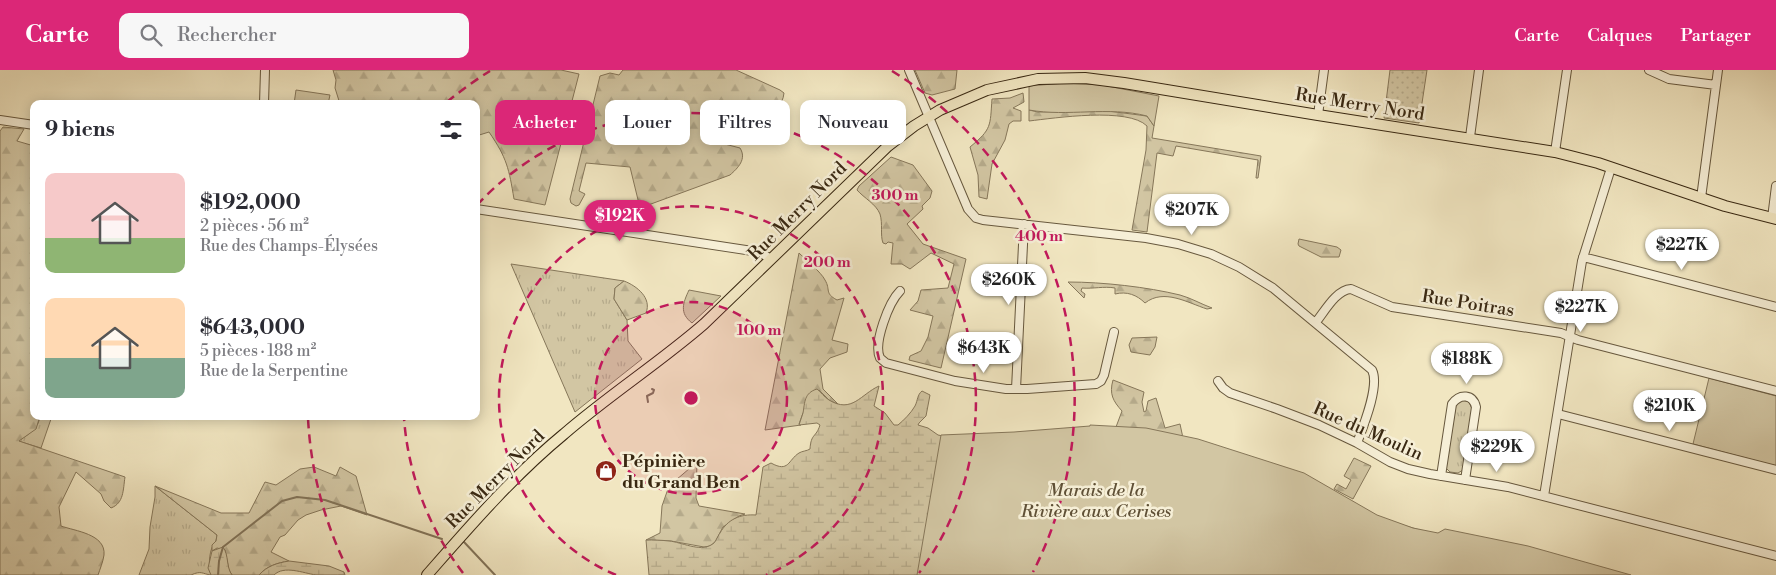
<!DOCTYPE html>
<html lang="fr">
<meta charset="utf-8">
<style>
:root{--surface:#fff;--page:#f7f7f7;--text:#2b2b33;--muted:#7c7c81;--accent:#db2777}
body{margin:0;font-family:"Libre Bodoni",serif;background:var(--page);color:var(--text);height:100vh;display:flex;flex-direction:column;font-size:19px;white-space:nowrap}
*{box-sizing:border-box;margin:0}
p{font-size:16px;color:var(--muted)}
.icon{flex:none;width:28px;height:28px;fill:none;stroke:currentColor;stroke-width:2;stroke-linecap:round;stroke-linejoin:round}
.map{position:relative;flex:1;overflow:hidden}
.side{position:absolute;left:30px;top:30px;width:450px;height:320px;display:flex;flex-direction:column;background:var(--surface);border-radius:10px;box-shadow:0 2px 12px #0003}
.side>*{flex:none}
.hud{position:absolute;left:495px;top:30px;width:475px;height:45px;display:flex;gap:10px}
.price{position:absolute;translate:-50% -42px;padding:0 11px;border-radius:18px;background:#fff;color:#222;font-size:16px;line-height:32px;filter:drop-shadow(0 1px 2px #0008)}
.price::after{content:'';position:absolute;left:50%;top:30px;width:15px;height:11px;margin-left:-8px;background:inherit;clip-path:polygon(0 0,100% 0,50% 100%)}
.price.on{background:var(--accent);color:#fff}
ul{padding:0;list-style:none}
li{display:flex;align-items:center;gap:15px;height:125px;padding:0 15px}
li span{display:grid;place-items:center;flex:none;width:140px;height:100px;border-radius:10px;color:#555}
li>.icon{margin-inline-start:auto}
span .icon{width:60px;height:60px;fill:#fffc;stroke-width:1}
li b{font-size:21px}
h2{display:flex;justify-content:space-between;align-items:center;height:60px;padding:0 15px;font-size:21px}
.pill{padding:0 18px;border-radius:10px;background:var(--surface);box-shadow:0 2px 12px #0003;font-size:18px;line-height:45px}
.pill.on{background:var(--accent);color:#fff}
header{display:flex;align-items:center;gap:30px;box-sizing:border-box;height:70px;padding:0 25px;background:var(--accent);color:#fff}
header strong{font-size:24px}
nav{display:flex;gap:28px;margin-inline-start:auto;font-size:18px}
.search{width:350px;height:45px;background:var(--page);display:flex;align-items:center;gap:12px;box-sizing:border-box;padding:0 18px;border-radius:10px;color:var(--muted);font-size:19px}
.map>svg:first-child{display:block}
</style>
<header>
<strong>Carte</strong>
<div class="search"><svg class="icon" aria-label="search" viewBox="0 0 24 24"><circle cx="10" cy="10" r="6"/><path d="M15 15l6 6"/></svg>Rechercher</div>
<nav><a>Carte</a><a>Calques</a><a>Partager</a></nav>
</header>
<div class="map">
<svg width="1776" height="505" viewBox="0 0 1776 505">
<defs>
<pattern id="grass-tufts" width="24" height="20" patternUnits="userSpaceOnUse" patternTransform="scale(1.25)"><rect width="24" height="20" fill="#d2c6a3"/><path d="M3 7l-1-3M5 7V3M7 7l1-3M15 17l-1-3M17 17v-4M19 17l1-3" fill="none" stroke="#b5aa8b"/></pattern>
<pattern id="forest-firs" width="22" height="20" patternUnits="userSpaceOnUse" patternTransform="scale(1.25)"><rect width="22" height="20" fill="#d2c6a3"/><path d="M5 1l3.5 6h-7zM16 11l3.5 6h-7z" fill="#b5aa8b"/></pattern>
<pattern id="wetland-marsh" width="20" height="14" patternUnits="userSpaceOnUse" patternTransform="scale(1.25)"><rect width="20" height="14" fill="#d2c6a3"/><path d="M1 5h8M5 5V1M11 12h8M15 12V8" fill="none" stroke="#b5aa8b"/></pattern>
<pattern id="garden-dots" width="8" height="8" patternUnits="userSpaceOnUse" patternTransform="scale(1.25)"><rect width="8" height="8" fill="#d2c6a3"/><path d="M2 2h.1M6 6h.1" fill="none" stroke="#b5aa8b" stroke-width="1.8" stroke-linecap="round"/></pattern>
</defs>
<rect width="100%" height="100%" fill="#f1e6c1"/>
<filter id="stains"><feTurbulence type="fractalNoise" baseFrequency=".004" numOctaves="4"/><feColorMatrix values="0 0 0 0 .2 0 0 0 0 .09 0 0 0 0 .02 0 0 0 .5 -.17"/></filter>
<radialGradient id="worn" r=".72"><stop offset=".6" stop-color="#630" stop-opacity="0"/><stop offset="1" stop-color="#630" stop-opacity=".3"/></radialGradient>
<path fill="url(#grass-tufts)" stroke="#86775a" d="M511,194L624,211L615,218L614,229L627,250L628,271L642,289L575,342Z
M1462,330L1469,332L1472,339L1463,400L1458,403L1450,402L1446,398L1456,335Z
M40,346H52L41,378L18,371C28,365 39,358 40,346Z
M155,416L217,465L216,471C209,478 208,495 211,505C202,504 202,500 191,505H139L149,479L150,457L155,427Z"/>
<path fill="url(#forest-firs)" stroke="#86775a" d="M333,0H561L579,4L545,135L514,129C509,99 507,88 489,62L476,66V34H340L335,18L336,10Z
M623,0H736L780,20L784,23C782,49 738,58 718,65L717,72L740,78C747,89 738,98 730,105L640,138L630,97L586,93L579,121L585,124L579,135L576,136L571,133L570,129L600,6L610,3L619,5Z
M915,0H957L955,19L932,25L925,23Z
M1023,23L1024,32L1013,38L1021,41V51H1013L1009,54L1005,70L992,94L987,129L979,127L978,105L970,77C992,59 990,56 992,29L1010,28Z
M1029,40L1038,42L1108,41L1147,46L1154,56L1152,68L1261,86L1258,108H1256L1258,90L1176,76L1173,86L1157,83L1147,162L1132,160L1146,80L1147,56C1128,37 1055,48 1029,51Z
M3,57L24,59L17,71L34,76V346H40L36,359L19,371L125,407C123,420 124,433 111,438L104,431L101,424L76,402L59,437L61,456C75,461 106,464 104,485C103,492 100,499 98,505H0V61Z
M891,87L913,95L932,121L930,128L922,136L923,139L907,154L923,174L966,189L941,298L909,290L910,286L921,281L928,267L933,246L910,240L918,231L921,220L948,218L954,194L931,183L910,199L902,194H891L893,173L888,172L886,174L883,173C880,165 883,154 880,144C876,134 864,128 857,120L859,116Z
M1299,169L1337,177L1341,180L1339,187H1321L1299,176L1298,174Z
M799,183C806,190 821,202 825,210C831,220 824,223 837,230L844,228L832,270L848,274L847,282L830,288L820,299L823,319L838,334L830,331L819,320L803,343L799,354L801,355L765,360Z
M624,211C637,216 652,228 646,243L627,250L614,229L615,218Z
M1068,212C1103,212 1147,217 1180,225C1191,228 1201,234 1212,238L1207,239C1188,233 1164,218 1145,233C1137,225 1127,221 1115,224V218C1104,216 1093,219 1082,218L1081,221L1085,224L1084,228Z
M689,220L721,226L692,253C679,243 683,233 689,220Z
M1157,267L1155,277L1150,285L1131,282L1129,275L1132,268Z
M1113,310L1144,322L1142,332L1144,342L1146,341L1148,331L1156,328L1165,358L1180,354L1183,368L1116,357L1122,341C1113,331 1109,324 1113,310Z
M1354,388L1371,396L1353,429L1334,419L1337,414L1346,419L1351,410L1344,406Z
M697,392L696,428L699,436L745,444L739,446L723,457L715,472L710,476L704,477L671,471L646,470L660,463L662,436L669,416Z
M314,397L336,406L340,397L356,406L367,445L341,436L321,440L306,445L298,450L285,465L280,467L271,482L289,491C277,493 267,496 259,505H232L229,500L225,480L217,478L212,481V475L216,471L217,465L155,416L221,443H249L265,412L276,415L300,399Z"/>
<path fill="url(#wetland-marsh)" stroke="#86775a" d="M879,316L874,336L885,343L894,355H898C904,350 911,343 915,336C918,330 917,325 922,321L930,325L926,346L919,353L918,355L928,358L938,365L1382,449L1574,505H649L646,470C653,470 661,470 669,471C681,472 700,482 711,475C716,473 717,467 720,463C728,449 740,444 756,445L763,397L771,393C789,403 788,390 799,383C802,381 807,381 810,379C811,363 816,368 820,355L817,353L799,355C800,351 802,347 803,343C805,332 804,323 817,319C821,322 824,327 829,330C852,344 861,324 879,316Z
M223,477C229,485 226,497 232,505H211L208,498L212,481Z
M289,491L329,496L344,502L345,505C335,505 325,505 316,505C303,503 284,495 274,505H259C267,496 277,493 289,491Z"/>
<path fill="#d2c6a3" stroke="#86775a" d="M1065,13L1102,15L1159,26L1154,56L1147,46C1108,36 1068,47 1029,40V16Z
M296,20L330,25L328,34H294Z
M1709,308L1776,326V396L1693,374Z
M1090,355L1146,358L1198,369L1304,403L1377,445L1413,458L1438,463L1445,459L1528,476L1631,505H917L941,365L1014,362L1090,356Z"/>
<path fill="url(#garden-dots)" stroke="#86775a" d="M1390,0H1427L1419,53L1384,48Z"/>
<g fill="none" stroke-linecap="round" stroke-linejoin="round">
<path stroke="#827358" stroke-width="2" d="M648,332L647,326L653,323L654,320L652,319
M464,472L495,505
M218,505L219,491L223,477L282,431L297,427L325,430L442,469"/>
<g stroke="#67583e" stroke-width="10">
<path id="minor" d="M909,0L968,139L976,148L983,150L1146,168L1178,174L1211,184L1239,197L1273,218L1372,300C1380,316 1363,357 1357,373
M1649,0L1669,9L1716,15
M264,34L265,0
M1318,45L1324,0
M0,50L34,55
M1470,67L1479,0
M1555,82L1567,0
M1701,128L1718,0
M476,139L759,182L771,189
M1772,148L1776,116
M1583,187L1776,237
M900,221C889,232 873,273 880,288L886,293L955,311L1006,319H1027L1096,314L1101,311L1104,305L1114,262
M1316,252C1325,241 1336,220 1351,219L1392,237L1561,263L1578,270L1776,321
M1218,311L1223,318L1230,323L1277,339L1319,355L1357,373L1390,392L1408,399L1430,404L1508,417L1776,486
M1016,319L1024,154
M1558,344L1776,400
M1441,406L1452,334C1460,323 1473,324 1476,337L1465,410
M1544,426L1582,191L1611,98"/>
</g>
<g stroke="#392812" stroke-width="12">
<path id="major" d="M427,505C470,456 513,406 564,364C609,325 659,293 704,254L888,76L914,56L940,40L987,20L1038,9L1085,8L1124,13L1318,45L1555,82L1598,93L1725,136L1776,149"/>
</g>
<use href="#minor" stroke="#f6efd7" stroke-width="8"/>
<use href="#major" stroke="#f1e6c1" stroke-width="10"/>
</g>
<circle cx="691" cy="328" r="96" fill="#c2185b" fill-opacity=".12"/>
<g fill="none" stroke="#c2185b" stroke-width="2.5" stroke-dasharray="9 6">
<circle cx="691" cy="328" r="96"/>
<path d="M616 505A192 192 0 1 1 766 505"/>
<path d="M463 503A288 288 0 0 1 404 348M477 135A288 288 0 0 1 919 503"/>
<path d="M349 502A384 384 0 0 1 308 348M447 32A384 384 0 0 1 490 1M892 1A384 384 0 0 1 1033 502"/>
</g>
<defs>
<g id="shop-disc" transform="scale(1.125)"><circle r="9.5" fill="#8f2418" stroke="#f6efd7"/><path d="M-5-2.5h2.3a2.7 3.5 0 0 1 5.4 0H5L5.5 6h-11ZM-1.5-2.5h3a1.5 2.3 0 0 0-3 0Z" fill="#fff"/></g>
</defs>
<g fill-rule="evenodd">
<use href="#shop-disc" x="606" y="401"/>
</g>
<g text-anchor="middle" stroke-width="5" stroke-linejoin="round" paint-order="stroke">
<g font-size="18" fill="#392812" stroke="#f6efd7">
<text transform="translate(1360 34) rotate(9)" y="6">Rue Merry Nord</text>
<text transform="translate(797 141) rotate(-45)" y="6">Rue Merry Nord</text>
<text transform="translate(1468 233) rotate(9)" y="6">Rue Poitras</text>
<text transform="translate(1368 361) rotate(24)" y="6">Rue du Moulin</text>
<text transform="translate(495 409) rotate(-45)" y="6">Rue Merry Nord</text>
</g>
<g font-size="18" font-weight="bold" fill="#392812" stroke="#f6efd7" text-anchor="start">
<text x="622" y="397">Pépinière<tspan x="622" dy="21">du Grand Ben</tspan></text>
</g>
<g font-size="18" font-style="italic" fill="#5f5036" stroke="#f6efd7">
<text x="1096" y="426">Marais de la<tspan x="1096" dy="21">Rivière aux Cerises</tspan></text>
</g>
</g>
<circle cx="691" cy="328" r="8" fill="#c2185b" stroke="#f6efd7" stroke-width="2.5"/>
<g font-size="15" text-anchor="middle" font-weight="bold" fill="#c2185b" stroke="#f6efd7" stroke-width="5" stroke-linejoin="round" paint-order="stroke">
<text x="895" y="130">300 m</text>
<text x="1039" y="171">400 m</text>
<text x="827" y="197">200 m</text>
<text x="759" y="265">100 m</text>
</g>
<rect width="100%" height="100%" filter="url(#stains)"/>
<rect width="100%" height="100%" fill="url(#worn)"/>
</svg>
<b class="price" style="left:1192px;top:166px">$207K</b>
<b class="price on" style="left:620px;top:172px">$192K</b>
<b class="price" style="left:1682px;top:201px">$227K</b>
<b class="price" style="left:1009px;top:236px">$260K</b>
<b class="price" style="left:1581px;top:263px">$227K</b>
<b class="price" style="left:984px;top:304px">$643K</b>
<b class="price" style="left:1467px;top:315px">$188K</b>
<b class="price" style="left:1670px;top:362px">$210K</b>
<b class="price" style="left:1497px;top:403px">$229K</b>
<div class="hud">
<a class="pill on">Acheter</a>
<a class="pill">Louer</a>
<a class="pill">Filtres</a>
<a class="pill">Nouveau</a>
</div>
<section class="side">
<h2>9 biens<svg class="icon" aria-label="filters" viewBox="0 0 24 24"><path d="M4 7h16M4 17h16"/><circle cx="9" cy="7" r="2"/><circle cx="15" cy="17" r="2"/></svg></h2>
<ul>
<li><span style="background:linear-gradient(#f6c9c9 65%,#8fb573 0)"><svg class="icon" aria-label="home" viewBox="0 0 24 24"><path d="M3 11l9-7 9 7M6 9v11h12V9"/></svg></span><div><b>$192,000</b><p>2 pièces · 56 m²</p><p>Rue des Champs-Élysées</p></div></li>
<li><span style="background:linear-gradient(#ffd9b3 60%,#7fa58c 0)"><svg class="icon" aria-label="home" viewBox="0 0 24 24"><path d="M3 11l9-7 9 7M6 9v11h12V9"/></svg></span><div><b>$643,000</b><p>5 pièces · 188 m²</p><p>Rue de la Serpentine</p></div></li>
</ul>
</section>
</div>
